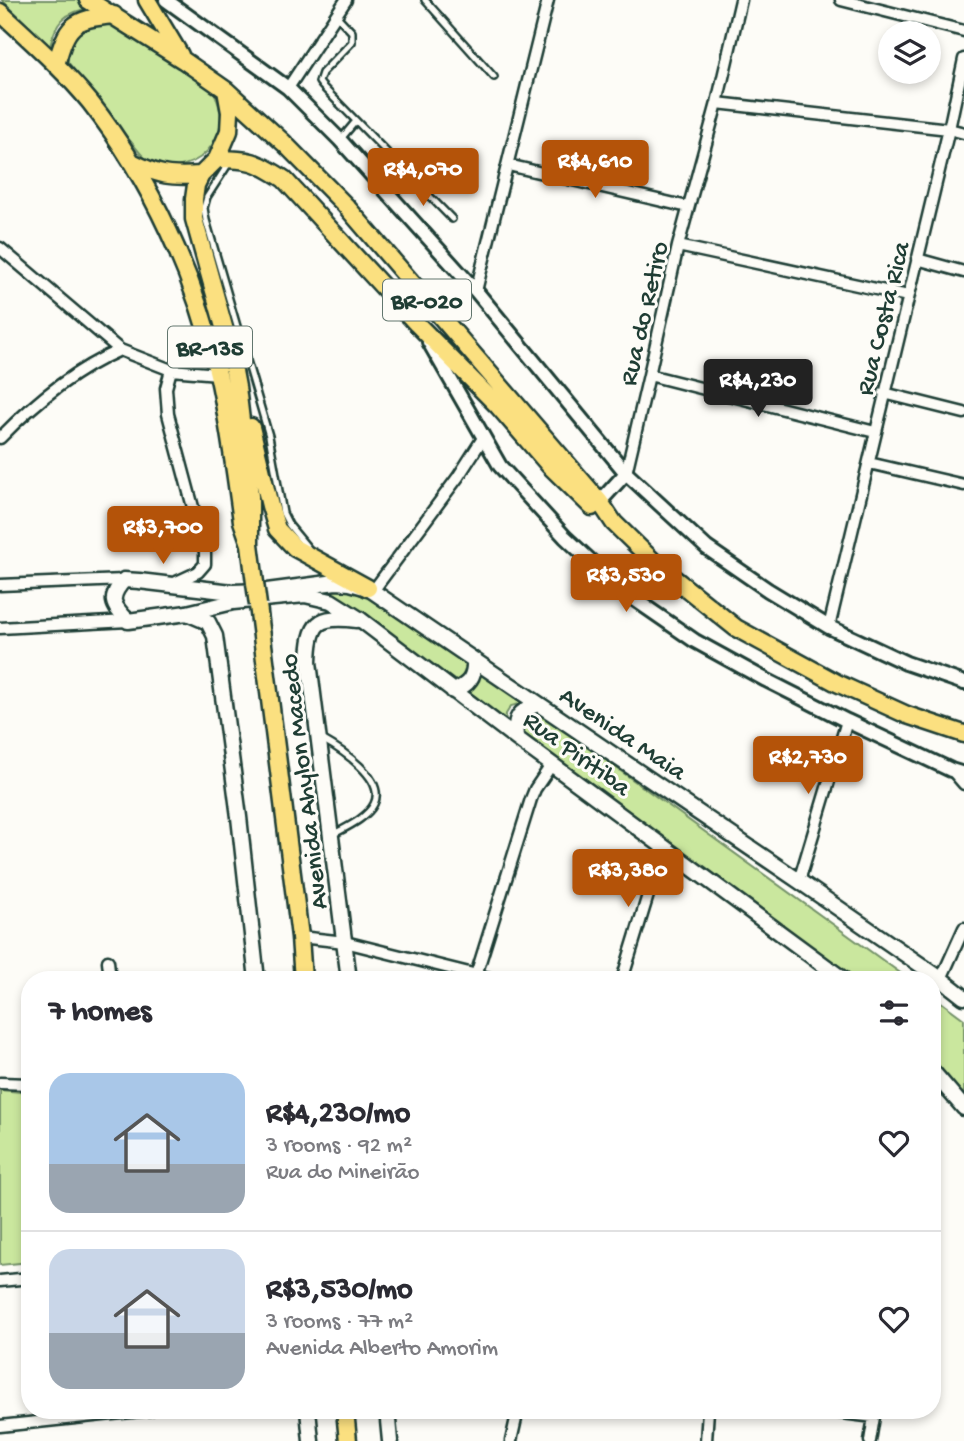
<!DOCTYPE html>
<meta charset="utf-8">
<style>
:root{--surface:#fff;--page:#f2f2f3;--text:#2b2b33;--muted:#7c7c81;--line:#e1e1e2;--accent:#b45309}
body{margin:0;font-family:"Gochi Hand",sans-serif;background:var(--page);color:var(--text);height:100vh;display:flex;flex-direction:column;font-size:26px;white-space:nowrap}
*{box-sizing:border-box;margin:0}
p{font-size:23px;color:var(--muted)}
.icon{flex:none;width:38px;height:38px;fill:none;stroke:currentColor;stroke-width:2;stroke-linecap:round;stroke-linejoin:round}
.map{position:relative;flex:1;overflow:hidden}
.details{position:absolute;left:21px;top:971px;width:920px;height:448px;display:flex;flex-direction:column;background:var(--surface);border-radius:28px;box-shadow:0 4px 10px #0003}
.details>*{flex:none}
.controls{position:absolute;left:878px;top:21px;display:grid;gap:14px}
.controls a{display:grid;place-items:center;width:63px;height:63px;border-radius:50%;background:var(--surface);box-shadow:0 4px 10px #0003;font-size:35px}
.price{position:absolute;translate:-50% -60px;padding:0 16px;border-radius:7px;background:var(--accent);color:#fff;font-size:23px;line-height:46px;filter:drop-shadow(0 2px 4px #0008)}
.price::after{content:'';position:absolute;left:50%;top:42px;width:21px;height:16px;margin-left:-10px;background:inherit;clip-path:polygon(0 0,100% 0,50% 100%)}
.price.on{background:#222;color:#fff}
ul{padding:0;list-style:none}
li{display:flex;align-items:center;gap:21px;height:175px;padding:0 28px}
li+li{border-top:2px solid var(--line)}
li span{display:grid;place-items:center;flex:none;width:196px;height:140px;border-radius:21px;color:#555}
li>.icon{margin-inline-start:auto}
span .icon{width:84px;height:84px;fill:#fffc;stroke-width:1}
li b{font-size:30px}
h2{display:flex;justify-content:space-between;align-items:center;height:84px;padding:0 28px;font-size:30px}
.map>svg:first-child{display:block}
</style>
<div class="map">
<svg width="964" height="1441" viewBox="0 0 964 1441">
<rect width="100%" height="100%" fill="#fdfcf7"/>
<filter id="ink" filterUnits="userSpaceOnUse"><feTurbulence type="fractalNoise" baseFrequency=".0143" numOctaves="2"/><feDisplacementMap in="SourceGraphic" scale="14" xChannelSelector="R" yChannelSelector="G"/><feConvolveMatrix kernelMatrix="1 2 1 2 8 2 1 2 1" color-interpolation-filters="sRGB"/></filter>
<g filter="url(#ink)">
<path fill="#cae79e" stroke="#749269" stroke-width="2" d="M2,0H77L90,8C65,12 55,22 50,47Z
M110,23L213,89C222,110 225,125 212,145C199,165 171,173 150,162C143,158 137,149 132,143C109,116 89,89 68,62C67,47 71,34 86,26C92,22 102,23 110,23Z
M318,586L363,591L461,657L468,665L467,674L454,685L320,593Z
M478,669L527,702L511,706L506,714L505,724L460,693Z
M532,709L564,730L910,980H845L515,733L517,723Z
M933,996L964,1019V1105L933,1074Z
M0,1090L30,1093V1262L0,1265Z"/>
<g fill="none" stroke-linecap="round" stroke-linejoin="round">
<g stroke="#1f3d34" stroke-width="10">
<path id="service" d="M425,0L494,77
M336,15L352,32V42L322,73L319,82L322,86L452,219
M340,140L356,121
M229,163L207,197L204,208L206,220L269,436L283,513L289,525L308,548
M389,194L407,173
M322,739C340,749 387,779 374,804C367,818 347,827 334,834"/>
</g>
<g stroke="#1f3d34" stroke-width="15">
<path id="minor" d="M841,0L964,31
M288,88L346,0
M717,103L949,129L964,133
M508,165L688,207
M678,246L908,296
M0,248L120,350L171,370L218,374
M917,259L964,272
M476,291L548,0
M171,370L166,388L168,414L205,552V564L198,572L172,584
M649,375L875,432
M884,393L964,413
M0,438C35,402 74,370 120,350
M869,463L964,485
M626,473L649,375L678,246L717,103L741,0
M0,585L124,580
M373,591L458,477L483,438
M829,627L949,129L964,59
M0,628L128,621
M952,770L964,784
M799,881L847,721
M300,937L345,942L497,980
M108,961L110,980
M476,975L531,799L535,789L552,764
M941,979L964,928
M622,980L663,846
M0,1083L30,1084
M933,1101L938,1078
M0,1281L30,1278
M818,1410L874,1417
M0,1426L150,1410
M511,1441L518,1410
M706,1441L708,1410
M870,1441L875,1411"/>
</g>
<g stroke="#1f3d34" stroke-width="18">
<path id="tertiary" d="M166,0L288,88L340,140L476,291L626,473L707,548L768,590L829,627L906,663L964,683
M429,342L500,466L565,537L624,592L695,641L766,680L847,721L951,770L964,774
M596,506L626,473"/>
</g>
<g stroke="#1f3d34" stroke-width="19">
<path id="secondary" d="M187,613L208,622L215,636L239,817L257,980
M453,691C469,685 475,677 474,660
M516,738C514,717 519,711 538,704
M349,980L309,662C310,622 317,615 357,620
M844,980L516,738L361,620L331,601L305,595L233,602L187,613L128,621C112,605 108,598 124,580L139,581L232,592L267,591L336,582L350,583L368,588L799,881L941,979L964,997
M933,1072L964,1108
M308,1410L311,1441
M387,1410L390,1441"/>
</g>
<g stroke="#1f3d34" stroke-width="21">
<path id="trunk" d="M88,0L183,60L226,90L284,143L345,205L600,502L614,523L656,564L736,628L837,683L907,715L964,734
M147,0L180,55
M0,12C31,41 63,69 90,102C152,181 195,277 218,374C229,422 235,472 242,521L250,544
M56,65C67,25 72,19 114,15
M226,90L230,112L229,131L217,159L201,175L196,185L194,199V219L229,345L237,387L250,496V544L255,583
M217,159C250,159 256,161 284,179L417,324L498,406L549,465L592,507
M132,162C159,176 171,177 201,175
M251,427L270,506L277,529L295,548L368,588
M258,605L300,937L303,980
M345,1410L348,1441"/>
</g>
<use href="#service" stroke="#fdfcf7" stroke-width="5"/>
<use href="#minor" stroke="#fdfcf7" stroke-width="10"/>
<use href="#tertiary" stroke="#fdfcf7" stroke-width="12"/>
<use href="#secondary" stroke="#fdfcf7" stroke-width="14"/>
<use href="#trunk" stroke="#fbe080" stroke-width="16"/>
<g stroke="#1f3d34" stroke-width="21" stroke-linecap="butt">
<path id="trunk-bridge" d="M255,583L258,605"/>
</g>
<use href="#trunk-bridge" stroke="#fbe080" stroke-width="16"/>
</g>
</g>
<g text-anchor="middle" stroke-width="6" stroke-linejoin="round" paint-order="stroke">
<g fill="#fdfcf7" stroke="#62766e" stroke-width="2">
<rect x="383" y="279.5" width="88" height="41" rx="5"/>
<rect x="168" y="326.5" width="84" height="41" rx="5"/>
</g>
<g font-size="24" font-weight="bold" fill="#1f3d34">
<text x="427" y="308">BR-020</text>
<text x="210" y="355">BR-135</text>
</g>
<g font-size="26" fill="#1f3d34" stroke="#fdfcf7">
<text transform="translate(642 313) rotate(-77)" y="9">Rua do Retiro</text>
<text transform="translate(881 318) rotate(-76)" y="9">Rua Costa Rica</text>
<text transform="translate(624 732) rotate(34)" y="9">Avenida Maia</text>
<text transform="translate(578 752) rotate(36)" y="9">Rua Piritiba</text>
<text transform="translate(302 782) rotate(-97)" y="9">Avenida Ahylon Macedo</text>
</g>
</g>
</svg>
<div class="controls">
<a><svg class="icon" aria-label="layers" viewBox="0 0 24 24"><path d="M12 4l9 5-9 5-9-5zM3 14l9 5 9-5"/></svg></a>
</div>
<b class="price" style="left:595px;top:200px">R$4,610</b>
<b class="price" style="left:423px;top:208px">R$4,070</b>
<b class="price on" style="left:758px;top:419px">R$4,230</b>
<b class="price" style="left:163px;top:566px">R$3,700</b>
<b class="price" style="left:626px;top:614px">R$3,530</b>
<b class="price" style="left:808px;top:796px">R$2,730</b>
<b class="price" style="left:628px;top:909px">R$3,380</b>
<section class="details">
<h2>7 homes<svg class="icon" aria-label="filters" viewBox="0 0 24 24"><path d="M4 7h16M4 17h16"/><circle cx="9" cy="7" r="2"/><circle cx="15" cy="17" r="2"/></svg></h2>
<ul>
<li><span style="background:linear-gradient(#a9c7e8 65%,#9aa5b1 0)"><svg class="icon" aria-label="home" viewBox="0 0 24 24"><path d="M3 11l9-7 9 7M6 9v11h12V9"/></svg></span><div><b>R$4,230/mo</b><p>3 rooms · 92 m²</p><p>Rua do Mineirão</p></div><svg class="icon" aria-label="heart" viewBox="0 0 24 24"><path d="M12 20l-8-8c-3-5 5-10 8-4 3-6 11-1 8 4z"/></svg></li>
<li><span style="background:linear-gradient(#c9d6e8 60%,#9aa5b1 0)"><svg class="icon" aria-label="home" viewBox="0 0 24 24"><path d="M3 11l9-7 9 7M6 9v11h12V9"/></svg></span><div><b>R$3,530/mo</b><p>3 rooms · 77 m²</p><p>Avenida Alberto Amorim</p></div><svg class="icon" aria-label="heart" viewBox="0 0 24 24"><path d="M12 20l-8-8c-3-5 5-10 8-4 3-6 11-1 8 4z"/></svg></li>
</ul>
</section>
</div>
